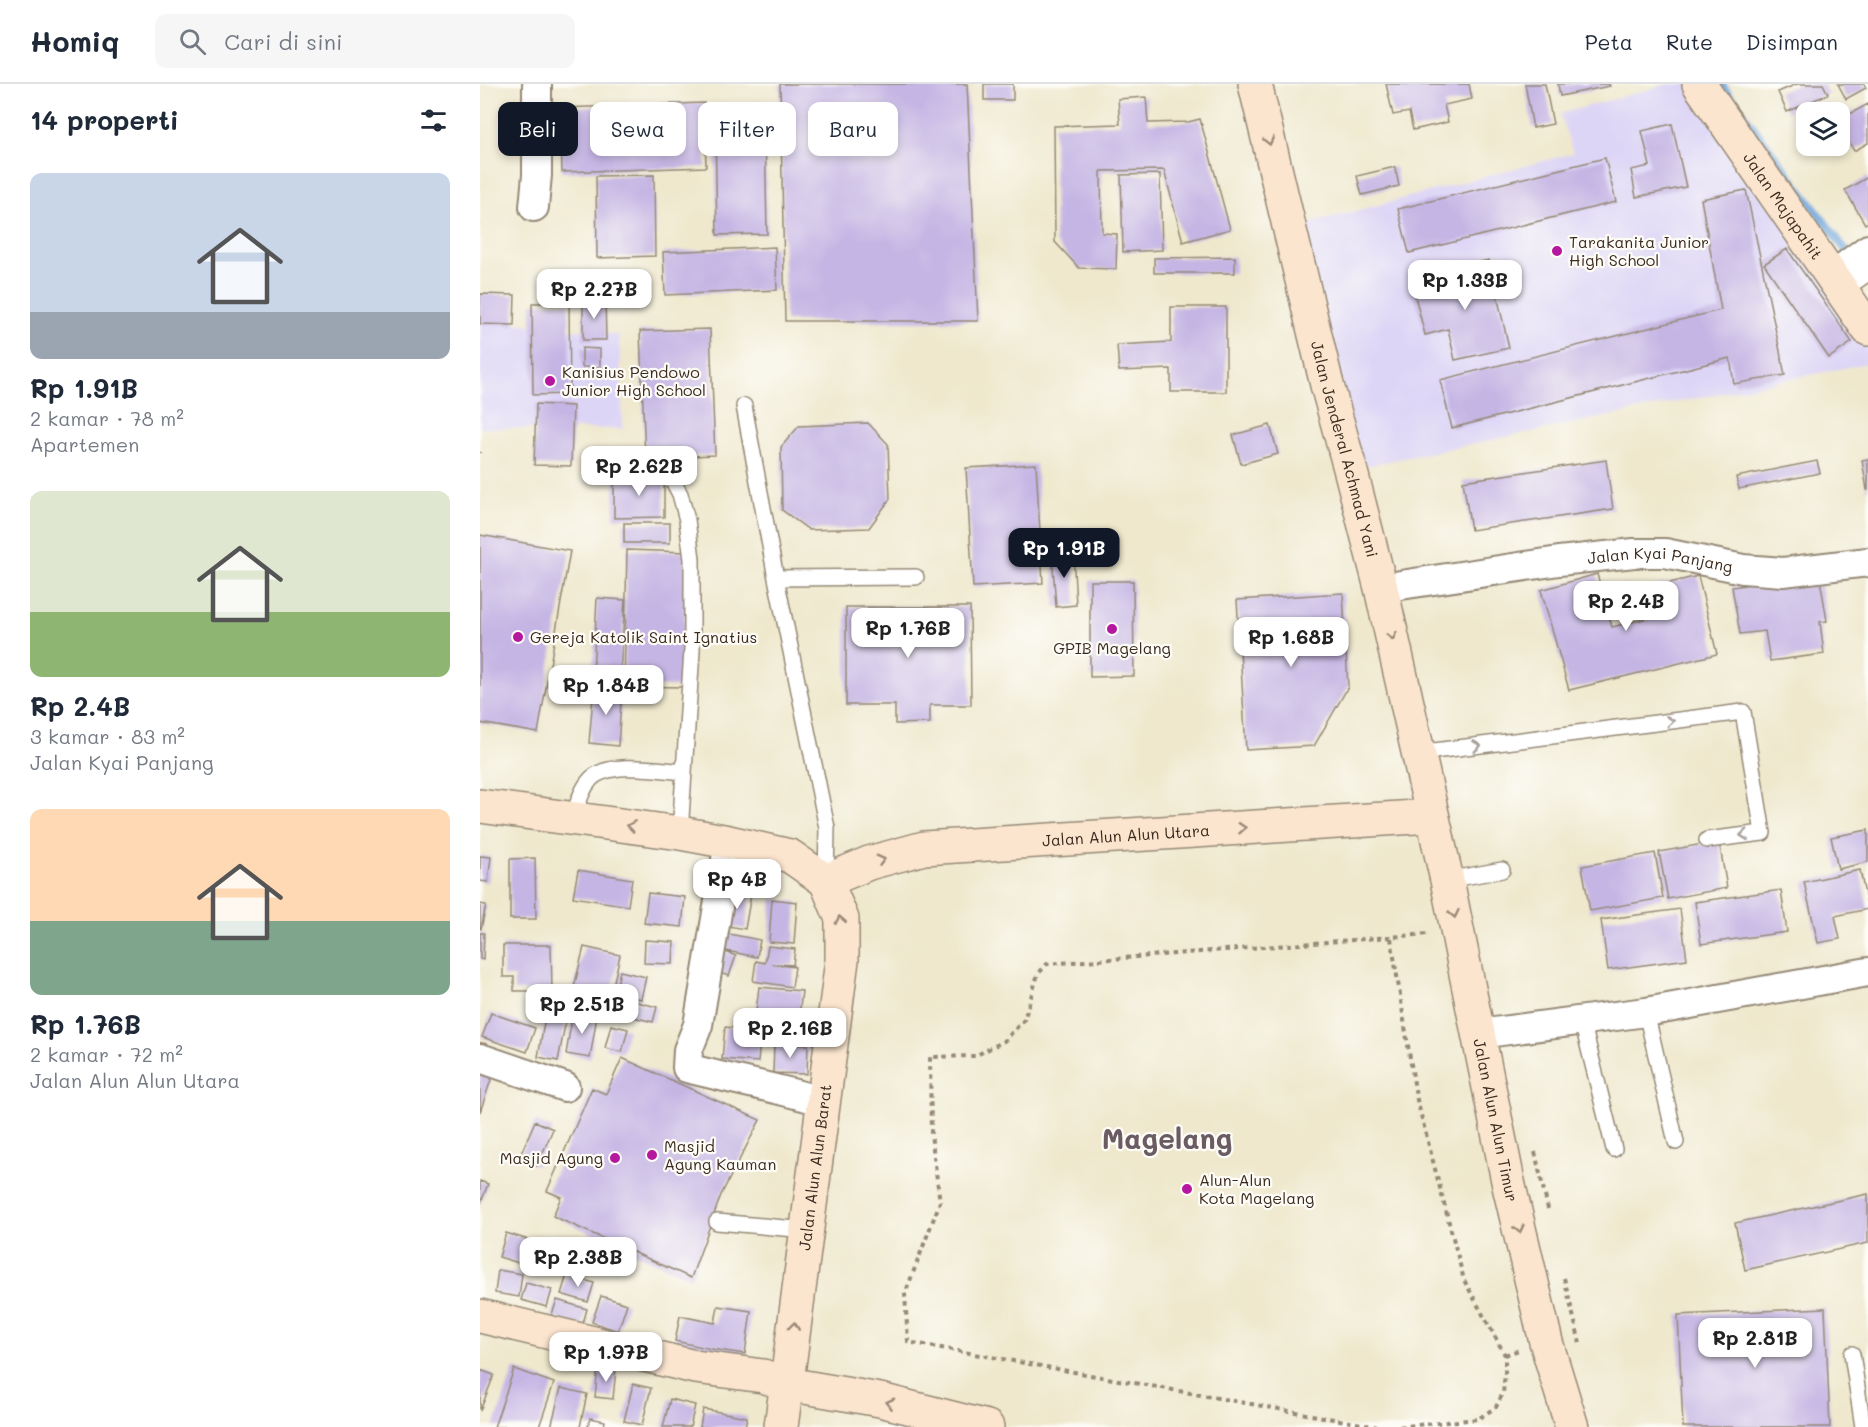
<!DOCTYPE html>
<html lang="id">
<meta charset="utf-8">
<style>
:root{--surface:#fff;--page:#f6f6f7;--text:#1f2937;--muted:#747a83;--line:#e0e1e3;--accent:#111827}
body{margin:0;font-family:Mali,sans-serif;background:var(--page);color:var(--text);height:100vh;display:flex;flex-direction:column;font-size:22px;white-space:nowrap}
*{box-sizing:border-box;margin:0}
p{font-size:20px;color:var(--muted)}
.icon{flex:none;width:33px;height:33px;fill:none;stroke:currentColor;stroke-width:2;stroke-linecap:round;stroke-linejoin:round}
.map{position:relative;flex:1;overflow:hidden}
.sheet{display:flex;flex-direction:column;background:var(--surface);width:480px}
.sheet>*{flex:none}
.banner{position:absolute;left:18px;top:18px;width:570px;height:54px;display:flex;gap:12px}
.controls{position:absolute;left:1316px;top:18px;display:grid;gap:12px}
.controls a{display:grid;place-items:center;width:54px;height:54px;border-radius:12px;background:var(--surface);box-shadow:0 3px 9px #0003;font-size:30px}
.price{position:absolute;translate:-50% -51px;padding:0 14px;border-radius:12px;background:#fff;color:#222;font-size:20px;line-height:39px;filter:drop-shadow(0 2px 3px #0008)}
.price::after{content:'';position:absolute;left:50%;top:36px;width:18px;height:14px;margin-left:-9px;background:inherit;clip-path:polygon(0 0,100% 0,50% 100%)}
.price.current{background:var(--accent);color:#fff}
ul{padding:0;list-style:none}
li{display:grid;align-content:center;gap:12px;height:318px;padding:0 30px}
li span{display:grid;place-items:center;height:186px;border-radius:12px;color:#555}
li>.icon{margin-inline-start:auto}
span .icon{width:108px;height:108px;fill:#fffc;stroke-width:1}
li b{font-size:26px}
h2{display:flex;justify-content:space-between;align-items:center;height:72px;padding:0 30px;font-size:26px}
.pill{padding:0 21px;border-radius:12px;background:var(--surface);box-shadow:0 3px 9px #0003;font-size:21px;line-height:54px}
.pill.current{background:var(--accent);color:#fff}
header{display:flex;align-items:center;gap:36px;box-sizing:border-box;height:84px;padding:0 30px;background:var(--surface);border-bottom:2px solid var(--line)}
header strong{font-size:28px}
nav{display:flex;gap:33px;margin-inline-start:auto;font-size:21px}
.search{width:420px;height:54px;background:var(--page);display:flex;align-items:center;gap:15px;box-sizing:border-box;padding:0 21px;border-radius:12px;color:var(--muted);font-size:22px}
main{display:flex;flex:1;min-height:0}
.map>svg:first-child{display:block}
</style>
<header>
<strong>Homiq</strong>
<div class="search"><svg class="icon" aria-label="search" viewBox="0 0 24 24"><circle cx="10" cy="10" r="6"/><path d="M15 15l6 6"/></svg>Cari di sini</div>
<nav><a>Peta</a><a>Rute</a><a>Disimpan</a></nav>
</header>
<main>
<section class="sheet">
<h2>14 properti<svg class="icon" aria-label="filters" viewBox="0 0 24 24"><path d="M4 7h16M4 17h16"/><circle cx="9" cy="7" r="2"/><circle cx="15" cy="17" r="2"/></svg></h2>
<ul>
<li><span style="background:linear-gradient(#c9d6e8 75%,#9aa5b1 0)"><svg class="icon" aria-label="home" viewBox="0 0 24 24"><path d="M3 11l9-7 9 7M6 9v11h12V9"/></svg></span><div><b>Rp 1.91B</b><p>2 kamar · 78 m²</p><p>Apartemen</p></div></li>
<li><span style="background:linear-gradient(#dfe7d0 65%,#8fb573 0)"><svg class="icon" aria-label="home" viewBox="0 0 24 24"><path d="M3 11l9-7 9 7M6 9v11h12V9"/></svg></span><div><b>Rp 2.4B</b><p>3 kamar · 83 m²</p><p>Jalan Kyai Panjang</p></div></li>
<li><span style="background:linear-gradient(#ffd9b3 60%,#7fa58c 0)"><svg class="icon" aria-label="home" viewBox="0 0 24 24"><path d="M3 11l9-7 9 7M6 9v11h12V9"/></svg></span><div><b>Rp 1.76B</b><p>2 kamar · 72 m²</p><p>Jalan Alun Alun Utara</p></div></li>
</ul>
</section>
<div class="map">
<svg width="1388" height="1343" viewBox="0 0 1388 1343">
<rect width="100%" height="100%" fill="#fdfcf7"/>
<filter id="ink" filterUnits="userSpaceOnUse"><feTurbulence type="fractalNoise" baseFrequency=".0167" numOctaves="2"/><feDisplacementMap in="SourceGraphic" scale="12" xChannelSelector="R" yChannelSelector="G"/><feConvolveMatrix kernelMatrix="1 2 1 2 8 2 1 2 1" color-interpolation-filters="sRGB"/></filter>
<filter id="wash" filterUnits="userSpaceOnUse"><feTurbulence type="fractalNoise" baseFrequency=".008" numOctaves="4" result="noise"/><feDisplacementMap in="SourceGraphic" scale="24" xChannelSelector="R" yChannelSelector="G"/><feGaussianBlur stdDeviation="1.35" result="paint"/><feColorMatrix in="noise" values="0 0 0 0 0 0 0 0 0 0 0 0 0 0 0 0 0 1.4 0 .05"/><feComposite in="paint" operator="in"/></filter>
<g filter="url(#wash)">
<rect width="100%" height="100%" fill="#efe8cd"/>
<path fill="#ddd5f6" d="M1188,0H1217L1388,249V279L880,383L816,143L1093,69L1080,30Z
M0,235L139,251L143,345L0,344Z"/>
<g fill="none" stroke-linecap="round" stroke-linejoin="round">
<path stroke="#6ca3da" stroke-width="8" d="M1241,0L1370,172"/>
</g>
<g id="blocks">
<path fill="#c5b5e4" d="M300,0H487L498,237H305Z
M504,0H533V16H504Z
M906,0H989L992,15L964,21L968,38L933,46L929,28L913,31Z
M1045,0H1065L1073,40L1053,44Z
M1078,0H1129L1130,2L1080,12Z
M1317,0H1343L1348,10L1307,28L1298,8Z
M1358,0H1384L1386,4L1366,15Z
M666,13L668,39L708,38L720,35L750,145L703,158L684,86L621,87L622,149L637,150L636,185L599,184L575,158L574,42L640,40L638,15Z
M224,19L226,83L82,88L80,24Z
M1388,20V59L1374,67L1359,40V36Z
M1192,40L1206,103L1156,113L1151,86L1170,82L1162,47Z
M285,42L287,150L237,151L235,43Z
M1125,74L1136,118L929,169L918,125Z
M915,83L919,102L882,111L877,92Z
M680,90L682,166L643,168L641,91Z
M174,91L175,172L117,174L116,92Z
M1388,93V138L1385,140L1365,106Z
M1266,106L1305,291L1254,300L1250,274L972,344L960,296L1241,226L1221,115Z
M295,163L297,206L185,211L183,168Z
M1307,165L1372,258L1349,274L1284,180Z
M755,173V189H674V174Z
M1009,176L1029,264L975,276L968,245L945,251L935,212L958,206L955,189Z
M0,210L35,211L34,241L0,240Z
M103,215H125L126,256H103Z
M52,219H89L90,310L53,311Z
M691,223H746V308H691V285L639,287L637,261L691,258Z
M230,245L235,371L165,374L160,247Z
M102,264L120,265V283H102Z
M56,320L93,322L91,382L54,381Z
M388,339L408,360L410,415L389,444L329,446L302,426L301,363L319,342Z
M790,341L798,370L761,380L753,351Z
M1388,375V406H1387L1382,376Z
M1126,376L1133,425L991,446L983,397Z
M1337,377L1340,389L1259,405L1256,393Z
M556,380L563,499L493,503L486,384Z
M184,392V433L134,434V393Z
M144,439H190V459H144Z
M0,451L90,467L58,649L0,639Z
M147,466L207,468L203,603L144,602Z
M593,468L596,521L576,523L572,469Z
M1339,489L1347,537L1340,538L1344,570L1290,577L1285,547L1260,550L1252,503Z
M1117,490L1132,543L1180,531L1173,503L1218,492L1237,570L1089,606L1061,506Z
M610,497H653L654,592L610,593Z
M863,509L868,603L834,662L766,666L757,516Z
M117,514L145,516L140,590L113,588Z
M366,523H490L491,621H450V639L415,640V621H366Z
M114,601L142,604L138,662L109,659Z
M1388,746V778L1358,785L1351,753Z
M1239,757L1247,804L1188,815L1179,768Z
M1175,769L1183,814L1110,827L1102,782Z
M0,772L11,773L8,798L0,797Z
M55,774L56,835H30V775Z
M98,786L152,795L148,822L93,813Z
M1380,786L1388,825L1355,832L1360,855L1338,859L1324,798Z
M1301,806L1307,848L1221,860L1215,818Z
M248,808L271,811L265,845L242,841Z
M168,809L205,813L202,843L164,839Z
M292,815L317,818L314,860L289,858Z
M0,820L6,821L1,845H0Z
M1200,825L1207,875L1128,886L1121,836Z
M0,849H4L3,876L0,875Z
M244,849L280,856L277,873L241,866Z
M165,856L194,858L193,880L164,879Z
M23,861H71L72,907H34V893H23Z
M288,862L315,865L313,881L292,880L315,883L312,903L273,897L276,877L285,879Z
M104,863L140,871L129,920L92,911Z
M241,866L256,872L249,892L234,887Z
M140,887L166,893L161,915L135,909Z
M279,903L322,907L318,941L275,936Z
M134,912L177,923L173,938L130,927Z
M93,928L117,932L110,974L86,970Z
M11,929L55,944L47,968L2,953Z
M65,933L86,936L78,977L58,973Z
M131,941L148,945L142,968L125,964Z
M245,943L281,947L278,978L242,975Z
M294,960L328,961L327,990L293,989Z
M142,974L280,1036L241,1111L211,1194L73,1132L81,1113L67,1107L112,1004L126,1010Z
M0,983L14,987L0,1028Z
M55,1037L73,1045L57,1082L39,1074Z
M0,1097L8,1100L0,1121Z
M1388,1110V1159L1265,1186L1255,1139Z
M26,1149L59,1159L52,1183L19,1173Z
M63,1157L91,1165L84,1190L55,1181Z
M18,1186L42,1190L39,1213L15,1209Z
M87,1191L114,1199L108,1218L81,1210Z
M46,1199L72,1206L67,1223L41,1216Z
M121,1212L147,1220L138,1247L112,1238Z
M77,1216L107,1225L102,1243L71,1233Z
M238,1222L271,1227L265,1270L231,1265L195,1257L200,1232L235,1239Z
M1345,1224L1350,1343H1203L1198,1231Z
M118,1283L136,1285L133,1315L115,1313Z
M34,1285L74,1299L59,1343H14Z
M0,1286L14,1291L0,1327Z
M153,1300L171,1304L162,1341L144,1337Z
M81,1304L107,1310L100,1343H71Z
M190,1315L215,1321L210,1343H183Z
M223,1325L267,1333L265,1343H220Z
M110,1334L125,1337L124,1343H108Z"/>
</g>
</g>
<g filter="url(#ink)">
<use href="#blocks" fill-opacity="0" stroke="#958976" stroke-width="1.5"/>
<g fill="none" stroke-linecap="round" stroke-linejoin="round">
<g stroke="#958976" stroke-width="18">
<path id="lane" d="M1362,207L1388,189
M264,322L296,494L347,744L346,796
M193,397L200,410L207,436L212,475V567L200,749
M296,494L436,493
M938,669L1263,628L1283,749L1227,756
M93,734C97,722 101,706 110,696C128,676 179,686 204,688
M967,796L1022,786
M1166,928L1196,1058
M1102,937L1134,1065
M237,1138L327,1146
M1372,1270L1383,1343"/>
</g>
<g stroke="#958976" stroke-width="32">
<g id="street">
<path d="M54,123L57,91V0"/>
<path d="M1352,192L1388,165"/>
<path id="s1" d="M901,504L1079,477L1154,469H1185L1263,485L1303,488L1388,478"/>
<path d="M249,758L218,941L208,966L207,984C253,996 299,1004 344,1018"/>
<path d="M999,950L1166,928L1388,888"/>
<path d="M0,974L85,1003"/>
</g>
</g>
<g stroke="#958976" stroke-width="36">
<g id="secondary">
<path id="s2" d="M775,0L847,301L871,388L901,504L967,796L1029,1102L1066,1258L1092,1343"/>
<path id="s3" d="M1219,0L1388,245"/>
<path d="M0,722L200,749L249,758L310,772L346,797"/>
<path id="s4" d="M346,797L389,779L444,764L952,732"/>
<path d="M0,1232L215,1283L283,1292L307,1300L400,1316L507,1343"/>
<path id="s5" d="M301,1343L362,876V835L346,797"/>
</g>
</g>
<path stroke="#958976" stroke-width="4" stroke-dasharray="4.5 4.5" stroke-linecap="butt" d="M0,368V369
M911,854L936,1012L984,1196L1025,1271V1289L1023,1309L1016,1323L998,1335L916,1343
M1055,1068L1068,1125
M1084,1194L1100,1259
M1025,1271L1039,1266
M898,1343L428,1258L425,1210L460,1118L451,1050L450,973L495,972L524,957L544,936L558,890L567,880L948,850"/>
<use href="#lane" stroke="#fff" stroke-width="15"/>
<use href="#street" stroke="#fff" stroke-width="28"/>
<use href="#secondary" stroke="#fbe5cf" stroke-width="33"/>
</g>
<defs><path id="oneway-chevron" d="M-2-3.5L2.5 0L-2 3.5" fill="none" stroke-width="1.6" stroke-linecap="round" stroke-linejoin="round" transform="scale(1.5)"/></defs>
<g stroke="#9b8876">
<use href="#oneway-chevron" transform="translate(789 57) rotate(76)"/>
<use href="#oneway-chevron" transform="translate(912 552) rotate(77)"/>
<use href="#oneway-chevron" transform="translate(151 742) rotate(-172)"/>
<use href="#oneway-chevron" transform="translate(762 744) rotate(-4)"/>
<use href="#oneway-chevron" transform="translate(401 776) rotate(-15)"/>
<use href="#oneway-chevron" transform="translate(974 830) rotate(78)"/>
<use href="#oneway-chevron" transform="translate(360 836) rotate(-101)"/>
<use href="#oneway-chevron" transform="translate(1039 1145) rotate(77)"/>
<use href="#oneway-chevron" transform="translate(314 1242) rotate(-83)"/>
<use href="#oneway-chevron" transform="translate(410 1319) rotate(-166)"/>
</g>
<g stroke="#a79f9a">
<use href="#oneway-chevron" transform="translate(1190 637) rotate(-7)"/>
<use href="#oneway-chevron" transform="translate(997 662) rotate(-7)"/>
<use href="#oneway-chevron" transform="translate(1264 751) rotate(173)"/>
</g>
</g>
<g fill="#b5179e" stroke="#fdfcf7" stroke-width="2">
<circle cx="1077" cy="167" r="6"/>
<circle cx="70" cy="297" r="6"/>
<circle cx="632" cy="545" r="6"/>
<circle cx="38" cy="553" r="6"/>
<circle cx="172" cy="1071" r="6"/>
<circle cx="135" cy="1074" r="6"/>
<circle cx="707" cy="1105" r="6"/>
</g>
<g text-anchor="middle" stroke-width="4.5" stroke-linejoin="round" paint-order="stroke">
<g font-size="16" fill="#3b2a1e" stroke="#fdfcf7">
<text dy="6" stroke="none"><textPath href="#s3" startOffset="148">Jalan Majapahit</textPath></text>
<text dy="6" stroke="none"><textPath href="#s2" startOffset="376">Jalan Jenderal Achmad Yani</textPath></text>
<text dy="6" stroke="none"><textPath href="#s1" startOffset="282">Jalan Kyai Panjang</textPath></text>
<text dy="6" stroke="none"><textPath href="#s4" startOffset="306">Jalan Alun Alun Utara</textPath></text>
<text dy="6" stroke="none"><textPath href="#s2" startOffset="1064">Jalan Alun Alun Timur</textPath></text>
<text dy="6" stroke="none"><textPath href="#s5" startOffset="262">Jalan Alun Alun Barat</textPath></text>
</g>
<g font-size="16" fill="#3b2a1e" stroke="#fdfcf7" text-anchor="start">
<text x="1089" y="164">Tarakanita Junior<tspan x="1089" dy="18">High School</tspan></text>
<text x="82" y="294">Kanisius Pendowo<tspan x="82" dy="18">Junior High School</tspan></text>
<text x="50" y="559">Gereja Katolik Saint Ignatius</text>
<text x="632" y="570" text-anchor="middle">GPIB Magelang</text>
<text x="184" y="1068">Masjid<tspan x="184" dy="18">Agung Kauman</tspan></text>
<text x="123" y="1080" text-anchor="end">Masjid Agung</text>
<text x="719" y="1102">Alun-Alun<tspan x="719" dy="18">Kota Magelang</tspan></text>
</g>
<g font-size="28" font-weight="bold" fill="#6b5b63" stroke="#fdfcf7">
<text x="687" y="1065">Magelang</text>
</g>
</g>
</svg>
<div class="controls">
<a><svg class="icon" aria-label="layers" viewBox="0 0 24 24"><path d="M12 4l9 5-9 5-9-5zM3 14l9 5 9-5"/></svg></a>
</div>
<b class="price" style="left:985px;top:227px">Rp 1.33B</b>
<b class="price" style="left:114px;top:236px">Rp 2.27B</b>
<b class="price" style="left:159px;top:413px">Rp 2.62B</b>
<b class="price current" style="left:584px;top:495px">Rp 1.91B</b>
<b class="price" style="left:1146px;top:548px">Rp 2.4B</b>
<b class="price" style="left:428px;top:575px">Rp 1.76B</b>
<b class="price" style="left:811px;top:584px">Rp 1.68B</b>
<b class="price" style="left:126px;top:632px">Rp 1.84B</b>
<b class="price" style="left:257px;top:826px">Rp 4B</b>
<b class="price" style="left:102px;top:951px">Rp 2.51B</b>
<b class="price" style="left:310px;top:975px">Rp 2.16B</b>
<b class="price" style="left:98px;top:1204px">Rp 2.38B</b>
<b class="price" style="left:1275px;top:1285px">Rp 2.81B</b>
<b class="price" style="left:126px;top:1299px">Rp 1.97B</b>
<div class="banner">
<a class="pill current">Beli</a>
<a class="pill">Sewa</a>
<a class="pill">Filter</a>
<a class="pill">Baru</a>
</div>
</div>
</main>
